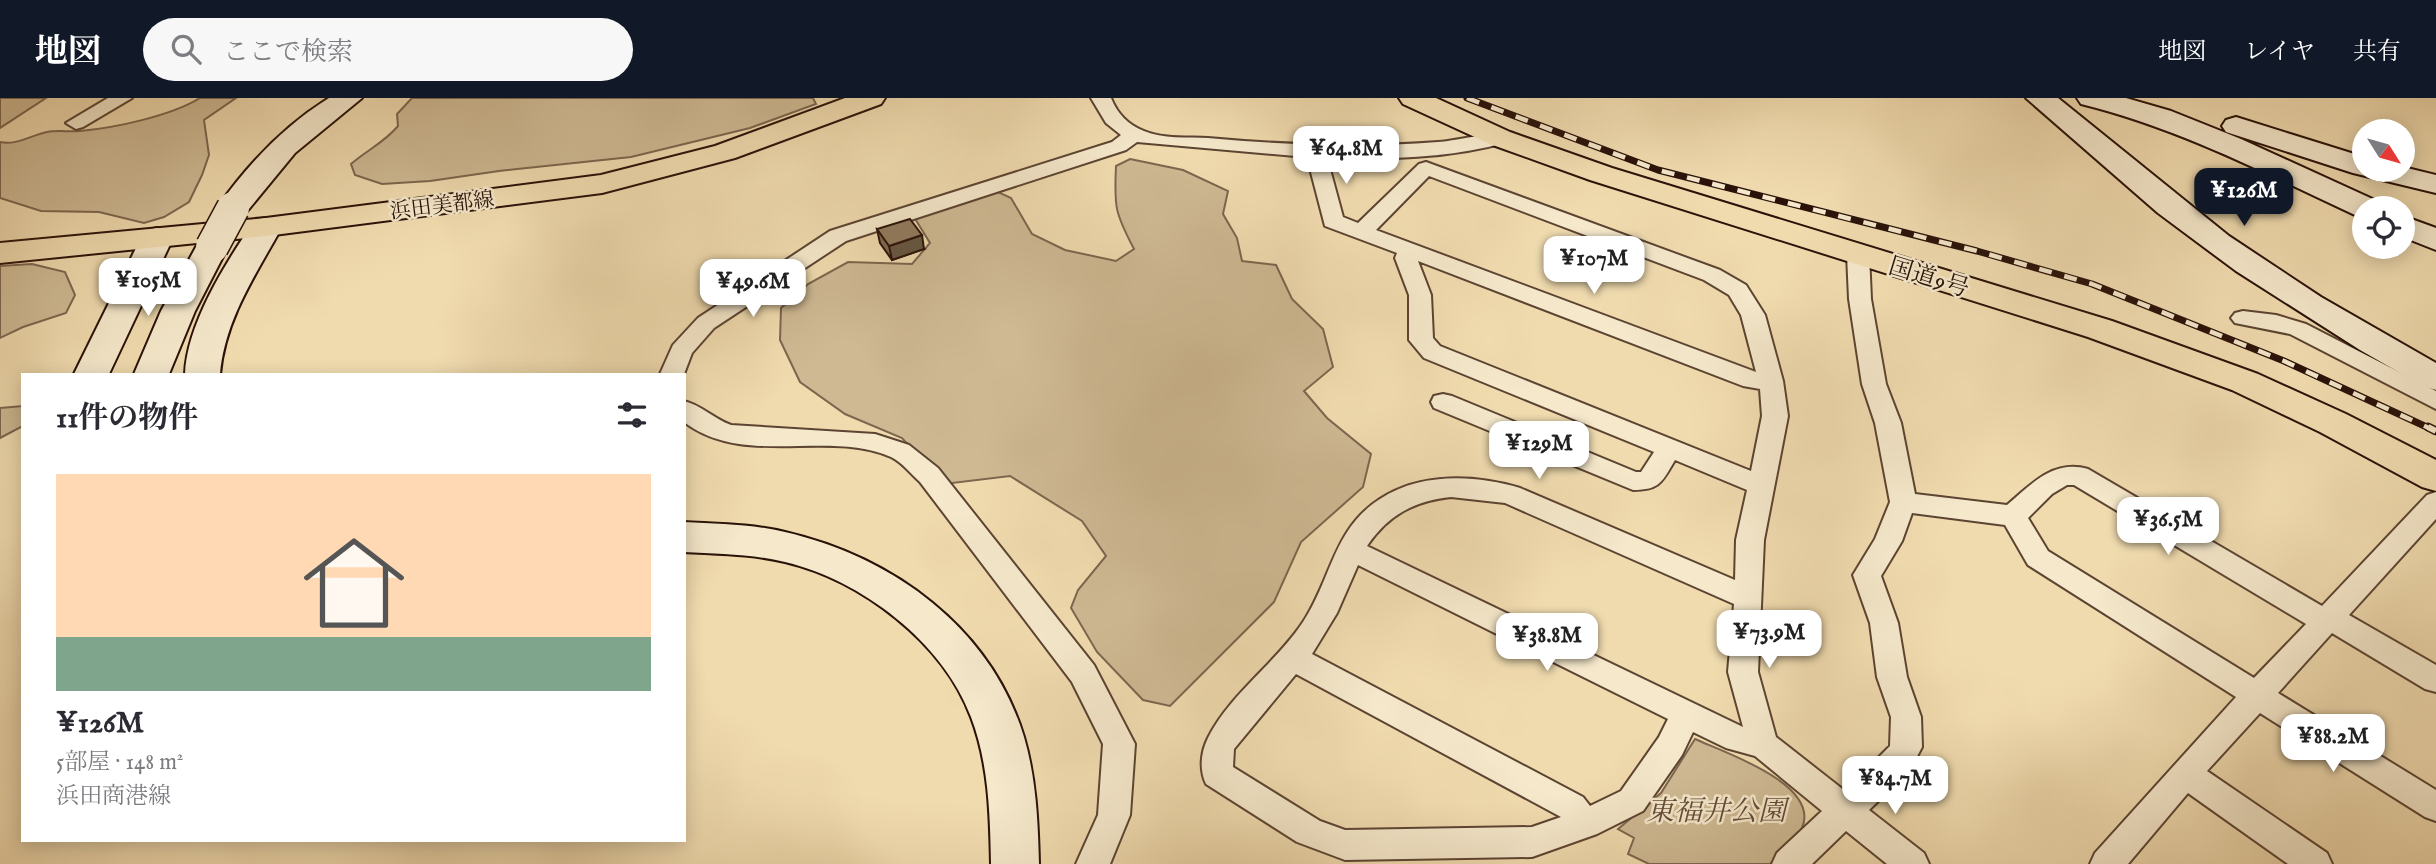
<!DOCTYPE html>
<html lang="ja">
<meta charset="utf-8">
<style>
:root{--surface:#fff;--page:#f7f7f7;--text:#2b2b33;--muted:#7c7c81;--line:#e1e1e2;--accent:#111827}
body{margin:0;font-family:"IM FELL English","Noto Serif JP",serif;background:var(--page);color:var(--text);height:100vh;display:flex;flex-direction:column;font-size:26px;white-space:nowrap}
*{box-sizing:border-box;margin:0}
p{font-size:23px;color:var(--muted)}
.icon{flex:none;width:38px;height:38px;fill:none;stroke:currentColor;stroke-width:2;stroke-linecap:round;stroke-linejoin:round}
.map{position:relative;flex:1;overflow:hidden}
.drawer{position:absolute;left:21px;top:275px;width:665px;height:469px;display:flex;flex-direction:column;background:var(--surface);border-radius:0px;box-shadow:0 4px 18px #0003}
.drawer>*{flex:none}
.needle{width:46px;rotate:127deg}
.fabs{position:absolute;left:2352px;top:21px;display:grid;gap:14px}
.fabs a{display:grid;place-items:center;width:63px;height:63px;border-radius:50%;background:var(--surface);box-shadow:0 4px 18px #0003;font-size:35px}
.price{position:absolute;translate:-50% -60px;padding:0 16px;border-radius:14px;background:#fff;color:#222;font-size:23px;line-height:46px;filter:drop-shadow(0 2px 4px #0008)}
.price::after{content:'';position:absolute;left:50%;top:42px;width:21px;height:16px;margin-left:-10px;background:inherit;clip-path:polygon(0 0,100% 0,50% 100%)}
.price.current{background:var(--accent);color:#fff}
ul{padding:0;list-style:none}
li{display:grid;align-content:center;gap:14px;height:371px;padding:0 35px}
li+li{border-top:2px solid var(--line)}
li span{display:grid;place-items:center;height:217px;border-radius:0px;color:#555}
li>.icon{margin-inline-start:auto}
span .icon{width:126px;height:126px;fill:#fffc;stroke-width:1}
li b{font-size:30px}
h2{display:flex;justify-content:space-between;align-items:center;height:84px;padding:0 35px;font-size:30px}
header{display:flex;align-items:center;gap:42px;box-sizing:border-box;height:98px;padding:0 35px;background:var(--accent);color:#fff}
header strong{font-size:33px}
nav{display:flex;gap:38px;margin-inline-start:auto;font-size:24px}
.search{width:490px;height:63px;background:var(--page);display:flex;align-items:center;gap:18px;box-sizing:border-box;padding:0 24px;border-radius:38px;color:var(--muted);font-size:26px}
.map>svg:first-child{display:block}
</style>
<header>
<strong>地図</strong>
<div class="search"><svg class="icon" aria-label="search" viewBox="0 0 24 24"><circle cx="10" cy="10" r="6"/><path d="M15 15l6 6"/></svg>ここで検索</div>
<nav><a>地図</a><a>レイヤ</a><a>共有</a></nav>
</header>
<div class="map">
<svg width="2436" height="766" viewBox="0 0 2436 766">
<rect width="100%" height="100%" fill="#f0dbaf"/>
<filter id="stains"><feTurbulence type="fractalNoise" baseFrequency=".00286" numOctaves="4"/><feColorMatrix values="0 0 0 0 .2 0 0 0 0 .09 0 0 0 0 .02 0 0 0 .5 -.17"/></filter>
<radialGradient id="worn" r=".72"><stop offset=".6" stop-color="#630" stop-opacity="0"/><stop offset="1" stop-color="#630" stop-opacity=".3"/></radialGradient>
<path fill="#ceb993" stroke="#7c664e" stroke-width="2" d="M0,0H46L0,30Z
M200,0H236L204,22L209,57L202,77L189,104L164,119L144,125L99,114L41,113L0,100V44C15,48 32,37 47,34C58,32 69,34 80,33C114,30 171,18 200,0Z
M412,0H813L816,6L750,30L631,59L499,73L430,83L382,86L355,77L351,66C367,52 385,44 398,28L397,16Z
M1130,61L1183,72L1228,93L1223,116L1237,140L1242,163L1276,167L1292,201L1323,231L1333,269L1304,293L1327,320L1371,356L1363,389L1301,444L1274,504L1170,608L1143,602L1097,554L1071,510L1078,492L1106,458L1082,423L1010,378L944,386L902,340L845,316L800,284L780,242L781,210L808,186L848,164L912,166L930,145L914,119L996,93L1011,100L1032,136L1065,152L1116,163L1134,151C1115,115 1114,109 1116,68Z
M32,166L65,174L75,197L66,215L23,229L0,240V168Z
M23,308V328L0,340V310Z
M1695,641C1723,654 1821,686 1802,730C1796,745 1782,755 1770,766H1649L1628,756L1634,740L1618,731L1661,695Z"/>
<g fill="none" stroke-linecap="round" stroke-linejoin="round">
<g stroke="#5c4432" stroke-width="4">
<path id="street" d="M108,0H132L83,29L76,31L66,25Z
M1091,0H1111C1117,15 1128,27 1144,33C1162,41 1188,39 1208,40C1285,47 1361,50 1438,44C1455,43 1494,33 1507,36L1510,40L1507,44C1449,61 1387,61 1327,60L1343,119L1358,125L1419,66L1426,64L1720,172L1746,187L1765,217L1783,283L1788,318L1764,442L1758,574L1776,639L1845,693L1890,648L1891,619L1877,579L1870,525L1853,477L1875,441L1890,404L1875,325L1862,286L1849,201L1847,156L1850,151H1866L1869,156L1871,201L1886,286L1901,325L1915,396L2007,407C2031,386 2054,361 2088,371L2322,508L2427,397L2436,394V421L2349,517L2436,567V594L2425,591L2332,535L2278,595L2436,692V723L2425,719L2260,615L2207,673L2327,755L2332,766H2288L2188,695L2128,766H2090L2095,755L2236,599L2028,467L2005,427L1912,415L1902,443L1881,478L1898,525L1907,579L1921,619L1922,649L1910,672L1869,712L1924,755L1929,766H1887L1846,733L1812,766H1772L1777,755L1822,713L1755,658L1726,650L1693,634L1682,657L1643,713L1597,736L1532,759L1345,762L1297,744L1206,686C1199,671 1201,654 1208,640C1230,596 1276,565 1303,524C1332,480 1333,431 1380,401C1421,374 1476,377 1520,390L1735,482L1736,442L1747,392L1675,362C1662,384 1660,392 1633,392L1434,310L1431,304L1434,298L1443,296L1452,298L1636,374H1641L1654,354L1424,260L1409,242V197L1395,160L1397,155L1325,128L1307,59L1137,44L1126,52L846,143L714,230L692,255L684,276H660L673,247L698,220L830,133L1112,44L1121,37L1106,25ZM1429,78L1704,182L1729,197L1741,217L1756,274L1376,132ZM1418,163L1743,288L1760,291L1762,318L1751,373L1440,248L1433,240L1431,197ZM2067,387H2074L2306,526L2254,580L2048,453L2028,420L2052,396ZM1451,399L1505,405L1734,506L1728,574L1743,629L1367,448C1388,417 1414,403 1451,399ZM1358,467L1668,621L1659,639L1621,693L1590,708L1583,699L1312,556L1337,515ZM1296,576L1561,719L1532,729L1345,732L1320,723L1233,669L1234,651Z
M2243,213L2276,217L2306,226L2436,293V311L2290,236L2235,225L2231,220L2235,215Z
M684,303C701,307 714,321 731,327L875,336L909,347L938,370L1094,567L1135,646L1130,717L1110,766H1076L1098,717L1103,646L1072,584L920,384C911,376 902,364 891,359C827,331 744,370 684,324Z"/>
</g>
<g stroke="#2a1209" stroke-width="4">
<path id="secondary" d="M329,0H362L295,55L244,117L233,119L222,117L217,110C247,67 284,28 329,0Z
M2026,0H2058L2229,138L2321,199L2436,265V292L2423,288L2360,252L2236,173L2158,115Z
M2077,0H2126L2171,13L2241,41L2377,103L2382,110H2364V119L2355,117C2265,75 2178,30 2081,6Z
M2236,19L2364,59V72H2403V69L2436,77V95L2353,75L2226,34L2222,28L2226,22Z
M2403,118L2436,130V152L2403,139Z
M266,120L277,122L282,129C256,176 225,221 220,276H185C187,226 226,164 255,122Z
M157,130L168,133L173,140L109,276H74L141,140L146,133Z
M212,139L223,142L228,149L195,213L169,276H134L161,213L196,149L201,142Z
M684,424C718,426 752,426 785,434C893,459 991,530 1024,639C1036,680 1038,723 1039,766H991C990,717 989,666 971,619C943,544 861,482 785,464C752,456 718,456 684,454Z"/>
</g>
<g stroke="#2a1209" stroke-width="4">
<path id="primary" d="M845,0H885L881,6L735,60L602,95L266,138L0,165V145L266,120L601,77L715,48Z"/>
</g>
<g stroke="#2a1209" stroke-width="4">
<path id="highway" d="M1399,0H1436L1510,34L1612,70L2112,223L2258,276L2346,316L2436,362V393L2422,389L2320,334L2232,292L2088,239L1590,82L1490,46L1403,6Z"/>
</g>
<use href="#street" fill="#f5e8cb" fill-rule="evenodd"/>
<use href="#secondary" fill="#f5e8cb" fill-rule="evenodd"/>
<use href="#primary" fill="#f0dbaf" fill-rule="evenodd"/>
<use href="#highway" fill="#f0dbaf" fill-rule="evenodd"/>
<g stroke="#2a1209" stroke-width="7">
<path id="rail-far1" d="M1467,0L1658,72L1977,153L2092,186L2284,263L2431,331"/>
</g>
<g stroke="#2a1209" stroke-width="9">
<path id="rail" d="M2428,329L2436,333"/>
</g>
<use href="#rail-far1" stroke="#f5e8cb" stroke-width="4.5" stroke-dasharray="13" stroke-linecap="butt"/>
<use href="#rail" stroke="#f5e8cb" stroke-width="6" stroke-dasharray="18" stroke-linecap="butt"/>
<g stroke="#2a1209" stroke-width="35" stroke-linecap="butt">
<path id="secondary-bridge" d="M212,149L233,110"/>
</g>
<use href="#secondary-bridge" stroke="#f5e8cb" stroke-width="32"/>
</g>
<path fill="#7d6a52" stroke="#2a1209" stroke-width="2" d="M877,131L924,151L892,162L880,145Z"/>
<path fill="#665642" stroke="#2a1209" stroke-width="2" d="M922,137L924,151L892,162L889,148Z"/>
<path fill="#917b5f" stroke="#2a1209" stroke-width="2" d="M910,121L922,137L889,148L877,131Z"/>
<g text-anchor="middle" stroke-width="5" stroke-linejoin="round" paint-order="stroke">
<g font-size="21" fill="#2a1209" stroke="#f5e8cb">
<text transform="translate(442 107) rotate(-7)" y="7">浜田美都線</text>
</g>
<g font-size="24" fill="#2a1209" stroke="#f5e8cb">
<text transform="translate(1929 179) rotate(17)" y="8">国道9号</text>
</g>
<g font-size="28" font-style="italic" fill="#634c39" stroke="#f5e8cb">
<text x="1716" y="722">東福井公園</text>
</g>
</g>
<rect width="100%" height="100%" filter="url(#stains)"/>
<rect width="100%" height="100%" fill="url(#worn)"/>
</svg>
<div class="fabs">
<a><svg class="needle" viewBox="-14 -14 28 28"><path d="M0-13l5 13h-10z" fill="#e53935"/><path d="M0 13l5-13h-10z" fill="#7c7c81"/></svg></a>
<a><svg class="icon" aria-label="locate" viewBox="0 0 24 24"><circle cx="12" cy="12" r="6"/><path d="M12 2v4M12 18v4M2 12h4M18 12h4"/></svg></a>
</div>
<b class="price" style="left:1346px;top:88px">¥64.8M</b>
<b class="price current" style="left:2244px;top:130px">¥126M</b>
<b class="price" style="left:1594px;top:198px">¥107M</b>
<b class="price" style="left:148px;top:220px">¥105M</b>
<b class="price" style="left:753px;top:221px">¥49.6M</b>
<b class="price" style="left:1539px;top:383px">¥129M</b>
<b class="price" style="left:2168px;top:459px">¥36.5M</b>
<b class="price" style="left:1769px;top:572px">¥73.9M</b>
<b class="price" style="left:1547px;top:575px">¥38.8M</b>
<b class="price" style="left:2333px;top:676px">¥88.2M</b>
<b class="price" style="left:1895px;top:718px">¥84.7M</b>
<section class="drawer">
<h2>11件の物件<svg class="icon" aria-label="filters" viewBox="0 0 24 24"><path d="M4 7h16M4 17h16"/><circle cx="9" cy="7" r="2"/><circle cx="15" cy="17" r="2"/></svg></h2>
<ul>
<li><span style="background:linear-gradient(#ffd9b3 75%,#7fa58c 0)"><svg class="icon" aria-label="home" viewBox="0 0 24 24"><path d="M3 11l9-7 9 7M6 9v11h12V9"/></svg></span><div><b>¥126M</b><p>5部屋 · 148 m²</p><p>浜田商港線</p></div></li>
</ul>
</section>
</div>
